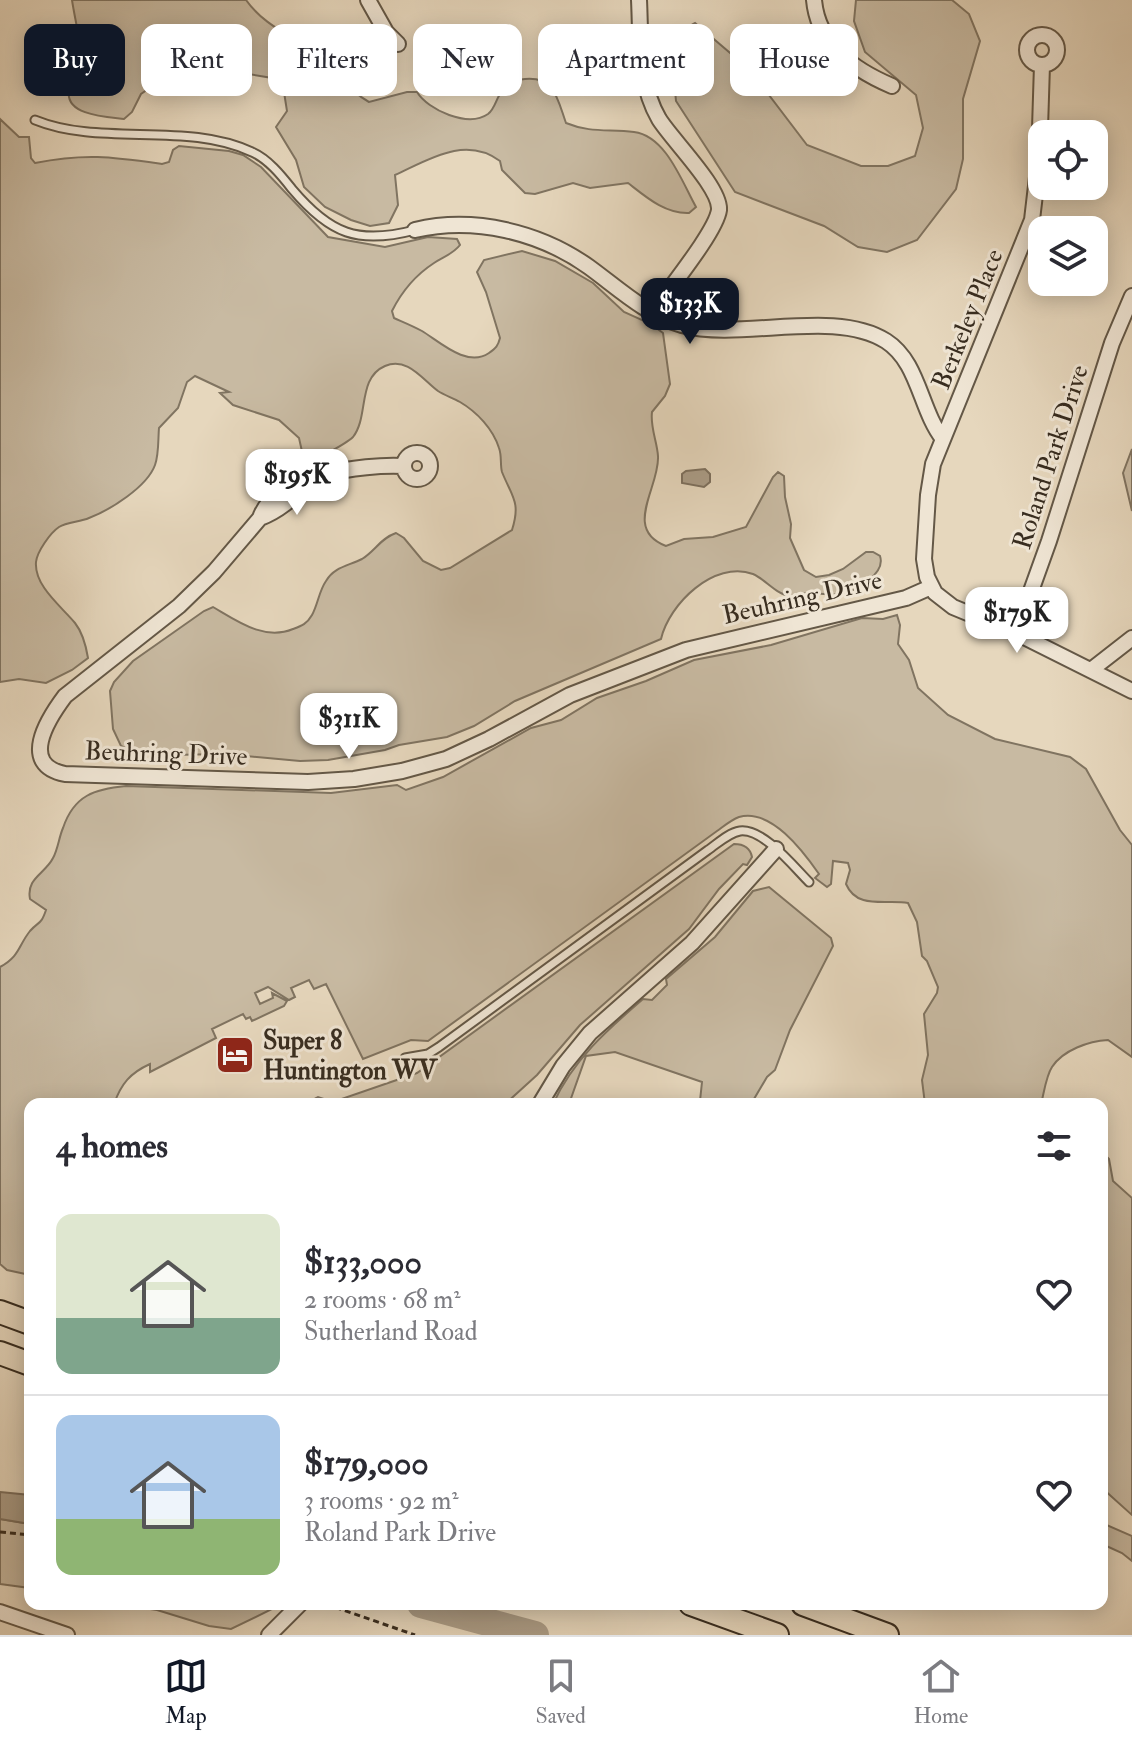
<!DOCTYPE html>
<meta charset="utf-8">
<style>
:root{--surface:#fff;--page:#f7f7f7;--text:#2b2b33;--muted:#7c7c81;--line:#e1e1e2;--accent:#111827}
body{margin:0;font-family:"IM FELL Double Pica",serif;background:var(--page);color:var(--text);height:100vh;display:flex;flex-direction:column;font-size:30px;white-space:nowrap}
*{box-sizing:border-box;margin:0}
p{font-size:26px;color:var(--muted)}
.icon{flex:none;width:44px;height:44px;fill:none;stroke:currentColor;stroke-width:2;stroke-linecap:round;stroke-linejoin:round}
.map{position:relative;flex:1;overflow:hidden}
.side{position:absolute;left:24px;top:1098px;width:1084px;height:512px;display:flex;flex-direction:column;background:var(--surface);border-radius:16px;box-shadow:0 4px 20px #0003}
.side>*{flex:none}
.guide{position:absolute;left:24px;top:24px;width:1084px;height:72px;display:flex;gap:16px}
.buttons{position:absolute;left:1028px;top:120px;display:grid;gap:16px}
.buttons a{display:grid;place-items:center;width:80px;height:80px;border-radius:16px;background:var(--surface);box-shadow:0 4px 20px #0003;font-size:40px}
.price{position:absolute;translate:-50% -68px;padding:0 18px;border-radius:16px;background:#fff;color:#222;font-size:26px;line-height:52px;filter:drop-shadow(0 2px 4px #0008)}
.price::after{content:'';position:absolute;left:50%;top:48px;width:24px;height:18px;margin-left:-12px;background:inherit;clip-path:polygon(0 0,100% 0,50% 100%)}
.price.selected{background:var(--accent);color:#fff}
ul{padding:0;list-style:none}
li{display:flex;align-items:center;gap:24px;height:200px;padding:0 32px}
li+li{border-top:2px solid var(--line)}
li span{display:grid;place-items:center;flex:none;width:224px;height:160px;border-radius:16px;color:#555}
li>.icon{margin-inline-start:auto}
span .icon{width:96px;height:96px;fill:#fffc;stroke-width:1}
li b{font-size:34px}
h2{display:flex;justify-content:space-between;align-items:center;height:96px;padding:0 32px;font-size:34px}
.tag{padding:0 28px;border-radius:16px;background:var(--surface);box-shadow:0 4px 20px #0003;font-size:28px;line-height:72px}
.tag.selected{background:var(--accent);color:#fff}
.dock{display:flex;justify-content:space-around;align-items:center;height:112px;border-top:2px solid var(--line);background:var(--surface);font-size:22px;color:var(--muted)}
.dock a{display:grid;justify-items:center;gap:4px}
.dock .selected{color:var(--accent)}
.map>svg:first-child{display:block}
</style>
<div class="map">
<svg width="1132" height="1635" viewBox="0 0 1132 1635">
<rect width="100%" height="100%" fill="#e6d7bd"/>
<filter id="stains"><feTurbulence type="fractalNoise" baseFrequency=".0025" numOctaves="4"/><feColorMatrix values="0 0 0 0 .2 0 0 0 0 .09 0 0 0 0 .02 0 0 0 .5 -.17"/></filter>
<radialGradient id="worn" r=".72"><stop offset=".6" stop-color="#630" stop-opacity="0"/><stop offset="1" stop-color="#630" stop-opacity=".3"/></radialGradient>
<path fill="#c8baa2" stroke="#807461" stroke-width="2" d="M72,0H246C266,28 296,37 322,58C338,72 350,92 369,102L407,92H417C428,110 468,128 488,114C496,108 496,96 504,89C511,81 515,80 525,79C555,76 558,101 566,123C590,133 608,129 634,132C666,136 682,182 696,207L689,213C665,214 646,197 628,183L590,188L573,183L535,194L525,193L502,170L500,161C465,135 428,160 395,175L398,205L389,223L370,226L351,220L325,207L304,187L296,160L276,127L287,111L284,92L272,78L243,73L157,83L141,94L132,112L124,119C109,117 65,116 69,91C71,81 81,72 81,62C81,42 75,20 72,0Z
M856,0H952L969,14L980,41L963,99V159L956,189L917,240L887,252L858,247L824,226L735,192L676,101L670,37L695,23L750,70L807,145L861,166H888L915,156L923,128L916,95L865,52L854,21Z
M0,119L19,137H29L31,158L35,163C86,153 112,157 162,164L169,162L173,150L179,146L229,151L243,155L261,167L328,237L385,247L428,237L457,239L460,245C453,254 443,257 434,263C414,276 402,291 392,311L394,318C403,322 413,326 422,331C440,342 467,368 489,353C496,348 498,346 500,338L486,292L477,272L484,260L522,251L555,261L593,283L624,312L651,324L663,333L670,384L665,396L652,412C650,427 657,441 658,456C660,487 622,529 666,546L684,539L713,537L746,527L773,477L778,472L784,476L785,497L791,524L790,538L804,570L816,577L829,575L843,569L866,552H873L880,556C886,574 856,591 840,594C830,596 819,593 809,593C803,593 796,596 790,596C777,595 765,579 753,574C714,560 669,604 661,639L515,701L474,726L447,737L399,745L385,750L328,760L300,761L225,754L169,755L130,750L121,746L113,729L110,691L114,682L133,661L204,611L213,607C237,621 264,641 293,629C301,626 307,624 312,615C318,604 319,591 326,581C334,567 348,566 362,559C375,551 381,538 396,533L404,538L423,561L441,570L450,568L512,530C521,502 512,497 502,472C500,465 502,456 499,448C493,429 477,412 460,402C453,398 444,395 438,391C423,380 407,356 385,366C357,378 369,417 353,437C345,445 321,456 310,463L303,456L299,438L279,420L233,405L220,393L229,392L195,376L187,382L178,408L159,428C158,439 159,454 155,465C147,487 110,510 89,518C80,522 67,522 59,527C50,533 37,552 36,562C34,586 62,607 75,623C83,633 86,646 88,658L72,670L46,683L19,679L0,682Z
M1132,449V511L1123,473Z
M897,615L900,625L898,644L909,660L918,688L948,715L995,739L1070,757L1086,769L1120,830L1132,845V1057L1108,1040C1089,1041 1063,1050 1052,1067C1046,1076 1044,1093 1041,1104H925L922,1080L928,1055L924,1014L937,993L938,987L927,961L922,956L917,922L908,903C886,899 857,910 846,884L850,870L848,863L833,861L831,884L827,887L815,878L819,874C803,851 771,808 739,817C731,820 724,826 717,831L428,1041L411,1040L363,1059L326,984L314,989L309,980L291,988L295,997L289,1000L268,987L255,993L260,1004L273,998L272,993L287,1001L284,1006L252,1021L250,1017L246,1019L243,1014L212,1029L216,1038L150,1072V1064C130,1073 121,1084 114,1104H30V1275L7,1270L0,1264V967C20,956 18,946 30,931C39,921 41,925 46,910L30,899C26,878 45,874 53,858C58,849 59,837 63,828C74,795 95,789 126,786L331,793L397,785L406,790L443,777L531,728L561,720L597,698L646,681L694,660L771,645L862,618L883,619Z
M734,844C743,844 750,847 752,857L747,865L743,864L719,889L689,929L580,1025L537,1075L505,1104H305L318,1097L333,1102L417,1073Z
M769,887L831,938L833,946L790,1030L775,1070L767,1077L754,1099L761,1104H705L700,1101L702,1082L615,1052L586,1056L569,1104H553C573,1060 607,1030 643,999L652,1000L667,985L666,979L715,937L753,891Z
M1102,1152L1109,1159L1113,1181L1132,1198V1515L1102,1488Z
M0,1519L30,1524V1588L0,1584Z
M1102,1523L1132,1536V1561L1122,1553L1102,1544Z
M117,1604H276L272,1609L231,1629L209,1626L157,1610Z"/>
<path fill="#ab9d88" stroke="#7d705e" stroke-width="2" d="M705,469L710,474V482L704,487L682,483V474L686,471Z
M0,1492L30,1495V1524L0,1519Z"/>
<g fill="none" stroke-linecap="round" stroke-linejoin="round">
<path stroke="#ab9d88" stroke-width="28" d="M421,1604L535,1635"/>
<g stroke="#645847" stroke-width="11">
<path id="service" d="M35,120C101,147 187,121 252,152C268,159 281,175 292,189C330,234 358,245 415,230
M405,1058L428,1054L439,1047L708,850C717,844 728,833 740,831C763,828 794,867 809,882"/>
</g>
<g stroke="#645847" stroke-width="18">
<path id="minor" d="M368,0L386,32L398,44
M639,0C641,41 638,83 659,119C672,140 721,188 719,210C716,232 667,291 653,312
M814,0C818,45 854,70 892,86
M1027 50a15 15 0 1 1 30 0a15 15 0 1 1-30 0Z
M1042,65L1039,160L1032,220L933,464L928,495L924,559L927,577L935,593L953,607L1016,633L1132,691
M415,230C474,216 540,232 589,267C618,288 646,315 682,325C742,341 834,308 886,341C919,362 920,410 943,439
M404 466a13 13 0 1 1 26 0a13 13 0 1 1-26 0Z
M403,466C364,464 274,475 260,518L214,572L179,606L65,696C47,720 19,765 65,774L308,782L354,779L402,771L446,759L489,739L570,695L686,650L906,598L931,587
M260,518C276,512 297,497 306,482
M1016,633L1049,541L1112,343L1132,296
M1091,670L1132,638
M540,1104L563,1066L590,1033L692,943L776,849
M0,1612L67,1635
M269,1635L300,1604"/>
</g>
<g stroke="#382d20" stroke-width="26">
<path id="primary" d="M0,1312L30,1323
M0,1353L30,1364
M691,1604L777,1635
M803,1604L887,1635"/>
</g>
<path stroke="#382d20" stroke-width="3" stroke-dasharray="6 4" stroke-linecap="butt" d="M0,1532L30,1535
M326,1604L415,1635"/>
<use href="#service" stroke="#efe5d4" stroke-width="7"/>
<use href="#minor" stroke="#efe5d4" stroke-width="14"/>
<use href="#primary" stroke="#e6d7bd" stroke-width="22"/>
</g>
<defs>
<g id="hotel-square" transform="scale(2)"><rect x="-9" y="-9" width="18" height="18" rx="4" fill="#8f2418" stroke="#efe5d4"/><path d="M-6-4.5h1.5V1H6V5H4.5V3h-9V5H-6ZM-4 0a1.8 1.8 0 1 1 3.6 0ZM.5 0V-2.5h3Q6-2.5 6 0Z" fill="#fff"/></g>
</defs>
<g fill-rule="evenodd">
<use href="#hotel-square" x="235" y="1055"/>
</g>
<g text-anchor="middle" stroke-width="6" stroke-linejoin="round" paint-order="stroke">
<g font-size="26" fill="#382d20" stroke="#efe5d4">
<text transform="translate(967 319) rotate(-68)" y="9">Berkeley Place</text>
<text transform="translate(1050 457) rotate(-72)" y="9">Roland Park Drive</text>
<text transform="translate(802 597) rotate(-13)" y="9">Beuhring Drive</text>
<text transform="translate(166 753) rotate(2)" y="9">Beuhring Drive</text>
</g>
<g font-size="26" font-weight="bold" fill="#382d20" stroke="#efe5d4" text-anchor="start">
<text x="263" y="1049">Super 8<tspan x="263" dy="30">Huntington WV</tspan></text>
</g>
</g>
<rect width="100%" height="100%" filter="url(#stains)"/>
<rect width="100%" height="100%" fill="url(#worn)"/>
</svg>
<div class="buttons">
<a><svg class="icon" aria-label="locate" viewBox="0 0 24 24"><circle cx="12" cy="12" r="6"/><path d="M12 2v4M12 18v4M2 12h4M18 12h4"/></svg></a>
<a><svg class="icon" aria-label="layers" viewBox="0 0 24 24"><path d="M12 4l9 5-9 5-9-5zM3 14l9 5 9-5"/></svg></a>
</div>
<b class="price selected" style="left:690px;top:346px">$133K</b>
<b class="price" style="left:297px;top:517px">$195K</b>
<b class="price" style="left:1017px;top:655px">$179K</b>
<b class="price" style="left:349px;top:761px">$311K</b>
<div class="guide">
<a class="tag selected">Buy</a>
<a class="tag">Rent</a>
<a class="tag">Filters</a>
<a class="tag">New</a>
<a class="tag">Apartment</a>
<a class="tag">House</a>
</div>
<section class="side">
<h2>4 homes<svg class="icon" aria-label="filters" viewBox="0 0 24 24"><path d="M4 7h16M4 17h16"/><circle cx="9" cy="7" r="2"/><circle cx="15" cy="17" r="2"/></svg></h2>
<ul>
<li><span style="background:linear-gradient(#dfe7d0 65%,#7fa58c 0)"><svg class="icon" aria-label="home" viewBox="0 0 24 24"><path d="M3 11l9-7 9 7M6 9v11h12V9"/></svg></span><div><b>$133,000</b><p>2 rooms · 68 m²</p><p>Sutherland Road</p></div><svg class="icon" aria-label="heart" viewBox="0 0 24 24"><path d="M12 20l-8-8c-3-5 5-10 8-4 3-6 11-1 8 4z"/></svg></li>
<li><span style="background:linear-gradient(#a9c7e8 65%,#8fb573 0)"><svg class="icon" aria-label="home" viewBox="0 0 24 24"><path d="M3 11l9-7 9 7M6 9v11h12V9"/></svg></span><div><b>$179,000</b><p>3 rooms · 92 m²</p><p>Roland Park Drive</p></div><svg class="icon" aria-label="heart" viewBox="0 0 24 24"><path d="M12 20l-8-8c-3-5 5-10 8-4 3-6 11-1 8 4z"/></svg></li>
</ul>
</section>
</div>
<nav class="dock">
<a class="selected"><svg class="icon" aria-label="map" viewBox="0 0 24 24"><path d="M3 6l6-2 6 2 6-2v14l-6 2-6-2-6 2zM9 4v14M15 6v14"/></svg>Map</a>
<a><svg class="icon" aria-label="saved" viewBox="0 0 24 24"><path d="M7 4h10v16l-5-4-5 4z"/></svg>Saved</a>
<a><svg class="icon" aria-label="home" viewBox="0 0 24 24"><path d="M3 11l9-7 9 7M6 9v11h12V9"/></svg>Home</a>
</nav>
